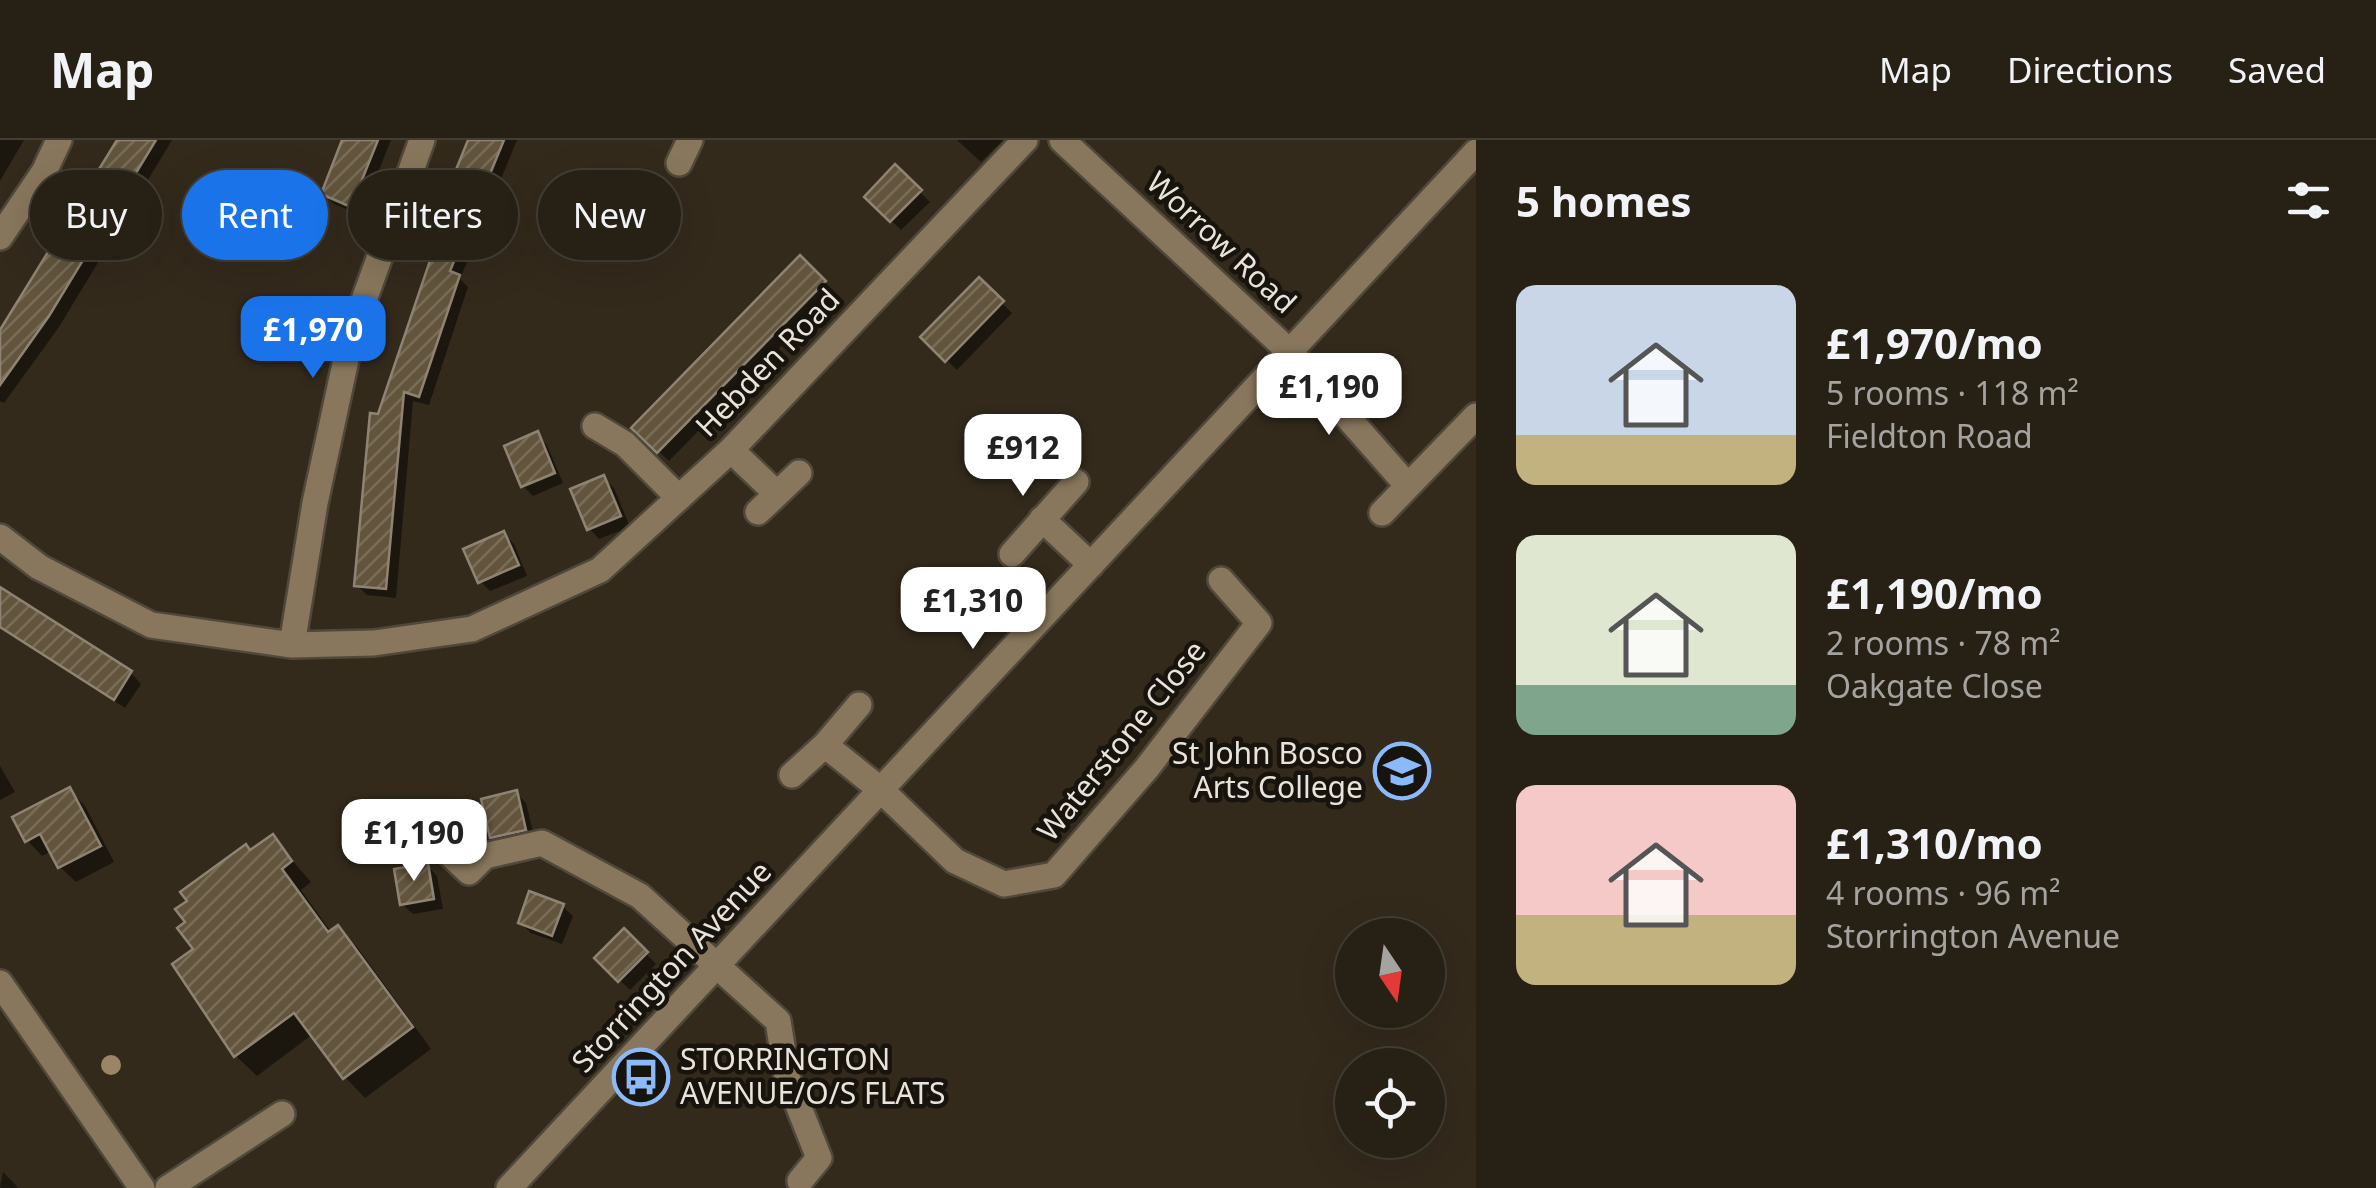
<!DOCTYPE html>
<meta charset="utf-8">
<style>
:root{--surface:#262015;--page:#322d22;--text:#f1f3f6;--muted:#a4a3a0;--line:#423e34;--accent:#1a73e8}
body{margin:0;font-family:"Noto Sans",sans-serif;background:var(--page);color:var(--text);height:100vh;display:flex;flex-direction:column;font-size:38px;white-space:nowrap}
*{box-sizing:border-box;margin:0}
p{font-size:32px;color:var(--muted)}
.icon{flex:none;width:55px;height:55px;fill:none;stroke:currentColor;stroke-width:2;stroke-linecap:round;stroke-linejoin:round}
.map{position:relative;flex:1;overflow:hidden}
.panel{display:flex;flex-direction:column;background:var(--surface);width:900px}
.panel>*{flex:none}
.banner{position:absolute;left:30px;top:30px;width:950px;height:90px;display:flex;gap:20px}
.needle{width:65px;rotate:167deg}
.controls{position:absolute;left:1335px;top:778px;display:grid;gap:20px}
.controls a{display:grid;place-items:center;width:110px;height:110px;border-radius:50%;background:var(--surface);box-shadow:0 10px 40px #0002,0 0 0 2px var(--line);font-size:50px}
.price{position:absolute;translate:-50% -85px;padding:0 22px;border-radius:20px;background:#fff;color:#222;font-size:32px;line-height:65px;filter:drop-shadow(0 2px 5px #0008)}
.price::after{content:'';position:absolute;left:50%;top:60px;width:30px;height:22px;margin-left:-15px;background:inherit;clip-path:polygon(0 0,100% 0,50% 100%)}
.price.current{background:var(--accent);color:#fff}
ul{padding:0;list-style:none}
li{display:flex;align-items:center;gap:30px;height:250px;padding:0 40px}
li span{display:grid;place-items:center;flex:none;width:280px;height:200px;border-radius:20px;color:#555}
li>.icon{margin-inline-start:auto}
span .icon{width:120px;height:120px;fill:#fffc;stroke-width:1}
li b{font-size:42px}
h2{display:flex;justify-content:space-between;align-items:center;height:120px;padding:0 40px;font-size:42px}
.tag{padding:0 35px;border-radius:45px;background:var(--surface);box-shadow:0 10px 40px #0002,0 0 0 2px var(--line);font-size:35px;line-height:90px}
.tag.current{background:var(--accent);color:#fff}
header{display:flex;align-items:center;gap:60px;box-sizing:border-box;height:140px;padding:0 50px;background:var(--surface);border-bottom:2px solid var(--line)}
header strong{font-size:48px}
nav{display:flex;gap:55px;margin-inline-start:auto;font-size:35px}
main{display:flex;flex:1;min-height:0}
.map>svg:first-child{display:block}
</style>
<header>
<strong>Map</strong>
<nav><a>Map</a><a>Directions</a><a>Saved</a></nav>
</header>
<main>
<div class="map">
<svg width="1476" height="1048" viewBox="0 0 1476 1048">
<defs>
<pattern id="building-hatch" width="6" height="6" patternUnits="userSpaceOnUse" patternTransform="scale(2.5)"><rect width="6" height="6" fill="#63553d"/><path d="M-1 1l2-2M0 6l6-6M5 7l2-2" fill="none" stroke="#796d58"/></pattern>
</defs>
<rect width="100%" height="100%" fill="#332a1c"/>
<path fill="#0007" d="M0,0H24L0,41Z
M120,0H172L59,187L4,263L0,261V194Z
M345,0H391L361,75L334,64L324,54Z
M471,0H517L460,139L468,147L429,265L413,261L396,458L367,455L357,445L439,100L432,93Z
M957,0H1003L981,22Z
M895,28L930,62L901,90L867,57Z
M800,119L834,152L669,321L634,288Z
M979,140L1012,173L957,230L923,197Z
M537,294L547,305L563,343L533,356L523,346Z
M604,338L614,348L630,387L599,399L589,388Z
M504,394L514,404L527,436L490,451L480,441Z
M0,450L131,533L141,544L125,568L0,488Z
M0,626L15,652L0,660Z
M69,650L85,666L114,722L76,742L60,727L52,711L42,716L27,700Z
M516,653L526,663L535,700L503,707L493,697Z
M394,666L404,676L410,716L378,721L367,711Z
M272,697L311,742L301,750L331,792L337,788L358,808L431,909L365,958L345,937L313,894L257,936L236,916L175,825L196,810L251,713Z
M427,725L437,736L443,769L413,774L402,764Z
M562,766L573,776L562,804L531,793L521,783Z
M624,791L656,824L630,850L597,818Z
M3,1032L13,1042L18,1048H0Z"/>
<path fill="url(#building-hatch)" stroke="#8f8473" stroke-width="2.5" d="M117,0H156L49,176L0,245V190Z
M342,0H378L351,67L321,54Z
M468,0H504L450,131L460,135L419,257L404,252L386,449L354,446L370,273L378,274L438,97L430,94Z
M895,24L922,50L890,82L864,57Z
M800,115L826,141L657,313L631,288Z
M979,137L1004,161L945,222L920,197Z
M538,291L555,333L521,347L504,306Z
M604,335L621,376L587,390L570,349Z
M504,391L519,425L478,443L463,409Z
M0,447L132,531L114,560L0,487Z
M70,647L101,706L58,728L40,694L25,702L12,677Z
M517,650L526,690L490,698L481,659Z
M395,663L401,707L365,712L358,669Z
M273,694L292,721L282,729L328,792L338,785L413,887L343,939L294,873L234,917L172,824L193,809L177,788L185,782L175,769L187,761L180,752L246,704L250,710Z
M428,723L434,759L400,765L394,729Z
M529,751L564,764L552,796L518,783Z
M624,788L648,812L618,842L594,818Z"/>
<g fill="none" stroke-linecap="round" stroke-linejoin="round">
<g stroke="#50483a" stroke-width="30">
<path id="minor" d="M1062,0L1291,213L1408,346
M679,23L690,0
M0,97L44,32L59,0
M595,286L625,304L679,358
M731,310L777,354
M758,372L799,333
M1382,373L1476,276
M1042,379L1091,425
M0,397L39,427L151,485L292,505L374,503L472,489L600,430L731,310L1025,0
M1012,414L1076,342
M292,505L315,363L351,196L422,0
M859,565L825,605L881,650L955,721L1004,744L1054,735L1147,628L1259,483L1221,440
M792,635L825,605
M435,700L469,732L485,716L542,703L640,756L778,881L787,937L819,1018L800,1041
M0,843L142,1048
M168,1048L282,974
M509,1048L1476,12"/>
</g>
<use href="#minor" stroke="#88775c" stroke-width="25"/>
</g>
<circle fill="#9a8665" cx="111" cy="925" r="10"/>
<defs>
<g id="school-ring" transform="scale(2.875)"><circle r="9.5" fill="#17130d" stroke="#8bbafc" stroke-width="1.5"/><path d="M0-5L7-2L0 1L-7-2ZM-4 1L0 2.5L4 1V4Q0 6-4 4Z" fill="#8bbafc"/></g>
<g id="bus-ring" transform="scale(2.875)"><circle r="9.5" fill="#17130d" stroke="#8bbafc" stroke-width="1.5"/><path d="M-5-6H5V4H4V6H2V4H-2V6H-4V4H-5ZM-3.5-4V0h7V-4ZM-3.5 1.2v1.5H-2V1.2ZM2 1.2v1.5H3.5V1.2Z" fill="#8bbafc"/></g>
</defs>
<g fill-rule="evenodd">
<use href="#school-ring" x="1402" y="631"/>
<use href="#bus-ring" x="641" y="937"/>
</g>
<g text-anchor="middle" stroke-width="9" stroke-linejoin="round" paint-order="stroke">
<g font-size="30" fill="#e9e3da" stroke="#17130d">
<text transform="translate(1221 103) rotate(43)" y="10">Worrow Road</text>
<text transform="translate(768 223) rotate(-46)" y="10">Hebden Road</text>
<text transform="translate(1122 601) rotate(-51)" y="10">Waterstone Close</text>
<text transform="translate(672 827) rotate(-47)" y="10">Storrington Avenue</text>
</g>
<g font-size="30" fill="#e9e3da" stroke="#17130d" text-anchor="end">
<text x="1363" y="624">St John Bosco<tspan x="1363" dy="34">Arts College</tspan></text>
<text x="680" y="930" text-anchor="start">STORRINGTON<tspan x="680" dy="34">AVENUE/O/S FLATS</tspan></text>
</g>
</g>
</svg>
<div class="controls">
<a><svg class="needle" viewBox="-14 -14 28 28"><path d="M0-13l5 13h-10z" fill="#e53935"/><path d="M0 13l5-13h-10z" fill="#a4a3a0"/></svg></a>
<a><svg class="icon" aria-label="locate" viewBox="0 0 24 24"><circle cx="12" cy="12" r="6"/><path d="M12 2v4M12 18v4M2 12h4M18 12h4"/></svg></a>
</div>
<b class="price current" style="left:313px;top:241px">£1,970</b>
<b class="price" style="left:1329px;top:298px">£1,190</b>
<b class="price" style="left:1023px;top:359px">£912</b>
<b class="price" style="left:973px;top:512px">£1,310</b>
<b class="price" style="left:414px;top:744px">£1,190</b>
<div class="banner">
<a class="tag">Buy</a>
<a class="tag current">Rent</a>
<a class="tag">Filters</a>
<a class="tag">New</a>
</div>
</div>
<section class="panel">
<h2>5 homes<svg class="icon" aria-label="filters" viewBox="0 0 24 24"><path d="M4 7h16M4 17h16"/><circle cx="9" cy="7" r="2"/><circle cx="15" cy="17" r="2"/></svg></h2>
<ul>
<li><span style="background:linear-gradient(#c9d6e8 75%,#c2b280 0)"><svg class="icon" aria-label="home" viewBox="0 0 24 24"><path d="M3 11l9-7 9 7M6 9v11h12V9"/></svg></span><div><b>£1,970/mo</b><p>5 rooms · 118 m²</p><p>Fieldton Road</p></div></li>
<li><span style="background:linear-gradient(#dfe7d0 75%,#7fa58c 0)"><svg class="icon" aria-label="home" viewBox="0 0 24 24"><path d="M3 11l9-7 9 7M6 9v11h12V9"/></svg></span><div><b>£1,190/mo</b><p>2 rooms · 78 m²</p><p>Oakgate Close</p></div></li>
<li><span style="background:linear-gradient(#f6c9c9 65%,#c2b280 0)"><svg class="icon" aria-label="home" viewBox="0 0 24 24"><path d="M3 11l9-7 9 7M6 9v11h12V9"/></svg></span><div><b>£1,310/mo</b><p>4 rooms · 96 m²</p><p>Storrington Avenue</p></div></li>
</ul>
</section>
</main>
